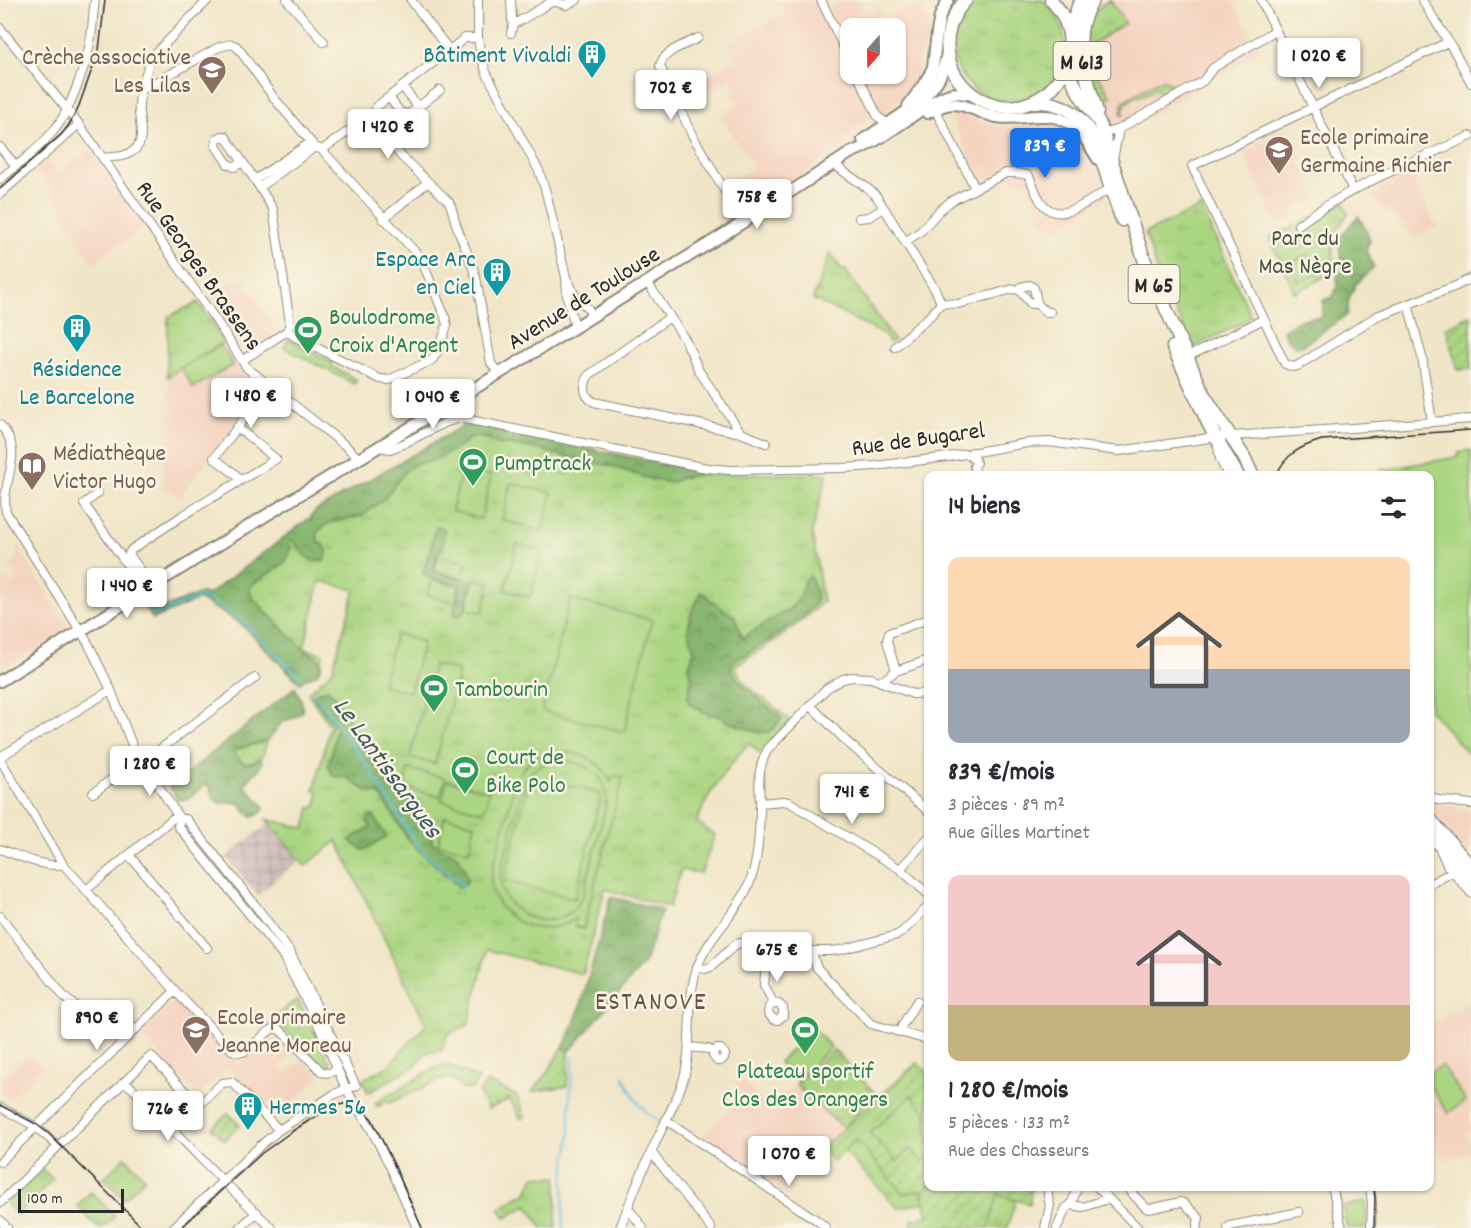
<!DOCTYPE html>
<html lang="fr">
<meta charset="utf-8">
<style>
:root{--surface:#fff;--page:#f7f7f7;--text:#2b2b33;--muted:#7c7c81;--accent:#1a73e8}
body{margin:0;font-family:Dekko,sans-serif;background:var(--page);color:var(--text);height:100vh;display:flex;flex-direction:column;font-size:22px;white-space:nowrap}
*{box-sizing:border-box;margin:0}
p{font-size:20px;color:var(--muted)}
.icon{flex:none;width:33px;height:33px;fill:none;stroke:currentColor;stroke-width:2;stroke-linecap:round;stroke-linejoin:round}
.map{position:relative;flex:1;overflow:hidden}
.panel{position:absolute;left:924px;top:471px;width:510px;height:720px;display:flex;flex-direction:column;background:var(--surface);border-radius:12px;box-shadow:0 2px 4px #0004}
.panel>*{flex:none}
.needle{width:39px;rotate:200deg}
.controls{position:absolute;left:840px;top:18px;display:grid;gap:12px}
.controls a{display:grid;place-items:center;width:66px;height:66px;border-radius:12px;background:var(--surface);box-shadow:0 2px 4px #0004;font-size:30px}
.scale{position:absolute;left:18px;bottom:15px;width:106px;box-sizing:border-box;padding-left:6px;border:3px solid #2b2b2b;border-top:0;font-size:16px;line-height:21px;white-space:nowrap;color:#2b2b2b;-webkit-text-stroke:4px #fcf5e5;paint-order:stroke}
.price{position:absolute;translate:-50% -51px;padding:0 14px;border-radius:6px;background:#fff;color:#222;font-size:20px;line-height:39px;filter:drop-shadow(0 2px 3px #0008)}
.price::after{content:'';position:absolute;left:50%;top:36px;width:18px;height:14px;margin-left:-9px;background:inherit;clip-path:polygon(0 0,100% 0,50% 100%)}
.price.active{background:var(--accent);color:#fff}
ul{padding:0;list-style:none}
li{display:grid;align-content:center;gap:12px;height:318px;padding:0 24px}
li span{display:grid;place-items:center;height:186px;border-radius:12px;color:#555}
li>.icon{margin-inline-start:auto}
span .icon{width:108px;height:108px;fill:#fffc;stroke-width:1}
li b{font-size:26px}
h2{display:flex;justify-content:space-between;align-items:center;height:72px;padding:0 24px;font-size:26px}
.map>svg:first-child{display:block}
</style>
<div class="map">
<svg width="1471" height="1228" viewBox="0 0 1471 1228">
<defs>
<pattern id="industrial-grid" width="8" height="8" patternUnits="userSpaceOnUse" patternTransform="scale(1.5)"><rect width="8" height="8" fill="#d0c0bc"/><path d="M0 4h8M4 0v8" fill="none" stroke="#b3a5a2"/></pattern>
<pattern id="grass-tufts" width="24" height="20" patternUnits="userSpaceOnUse" patternTransform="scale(1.5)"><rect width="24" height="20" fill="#aad581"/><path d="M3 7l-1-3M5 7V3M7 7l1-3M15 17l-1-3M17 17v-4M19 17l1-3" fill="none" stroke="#92b770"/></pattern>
<pattern id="forest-crowns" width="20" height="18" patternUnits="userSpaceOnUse" patternTransform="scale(1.5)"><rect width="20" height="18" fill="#87b66f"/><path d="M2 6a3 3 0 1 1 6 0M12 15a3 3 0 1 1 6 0" fill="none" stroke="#6f945b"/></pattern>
<pattern id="garden-furrows" width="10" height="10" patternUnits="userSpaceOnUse" patternTransform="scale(1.5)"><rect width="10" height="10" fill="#aad581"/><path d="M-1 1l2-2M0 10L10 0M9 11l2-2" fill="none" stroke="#92b770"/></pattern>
</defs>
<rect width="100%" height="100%" fill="#fcf5e5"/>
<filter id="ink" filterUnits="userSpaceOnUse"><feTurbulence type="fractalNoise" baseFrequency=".0167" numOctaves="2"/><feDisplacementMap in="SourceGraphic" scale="12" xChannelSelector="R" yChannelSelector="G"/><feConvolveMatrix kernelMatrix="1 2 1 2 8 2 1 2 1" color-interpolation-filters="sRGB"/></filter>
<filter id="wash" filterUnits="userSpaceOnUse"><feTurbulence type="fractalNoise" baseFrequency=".008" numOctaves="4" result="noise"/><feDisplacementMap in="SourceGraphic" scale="24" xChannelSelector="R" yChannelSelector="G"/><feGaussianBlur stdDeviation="1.35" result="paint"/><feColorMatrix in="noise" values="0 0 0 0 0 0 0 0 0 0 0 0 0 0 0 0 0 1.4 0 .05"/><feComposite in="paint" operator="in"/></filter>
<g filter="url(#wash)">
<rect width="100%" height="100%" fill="#f0e5c7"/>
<path fill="#f4d3c0" d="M785,0H815L870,115L867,121L845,137L848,144L757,204L739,176L754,166L741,146L742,145V144L739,145L721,115L738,104L731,91L736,86L731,78L704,94L701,85L704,78L736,59L728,42L786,14L781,2Z
M845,0H856L863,14L879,7L884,18L921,4L931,29L918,60V75L917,80L884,113H881L878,111L860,74H896V28H850V53L829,8Z
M1102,0H1232L1260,50L1112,139L1087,63L1085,40L1089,18L1095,8Z
M949,114L963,115L980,121L998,125L1017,126L1037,121L1054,124L1070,131L1087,148L1104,183L1108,197L1055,230L1043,222L1028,185L1000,172L982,181Z
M1283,131L1317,199L1294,207L1295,209L1290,212L1293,218L1280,224L1277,218L1275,219L1242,151Z
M91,150L144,228L92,263L62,210L43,179L35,170L46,160L57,174Z
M1405,175L1408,180L1413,178L1436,227L1412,238L1406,228L1371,196L1380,192L1379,187Z
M237,279L245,281L277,331L255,347L237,344L207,298Z
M224,342L249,380L261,389L180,497L170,491L161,489L168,429L167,377Z
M17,545L69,629L0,672V583L6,578L11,583L18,578L9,566L16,561Z
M1430,801L1435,804L1471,810V857L1430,808Z
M171,1003H181L239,1064L269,1035H279L295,1052L279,1067L286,1074L303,1059L320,1077L282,1114L270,1102L266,1105L228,1067L199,1095L139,1034Z
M1471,1003V1131L1465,1135L1471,1144V1152L1446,1160L1445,1157L1442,1158L1430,1129V1022L1442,1018V1016Z
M28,1055L42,1068L11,1098L0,1093V1080Z
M742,1081L770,1110L796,1085L809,1099L844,1128L778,1190L702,1137L733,1105L725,1097L730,1095Z"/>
<path fill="url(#industrial-grid)" d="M269,823L300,860L258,895L226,857Z"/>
<path fill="url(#grass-tufts)" stroke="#6a8056" stroke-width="1.5" d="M974,0H1043C1085,36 1063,102 1006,101C992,100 979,95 970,85C960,75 953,62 953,48C953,29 958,13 974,0Z
M1110,0L1125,23L1089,46L1096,58L1089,63L1111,96L1101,102C1090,70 1070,21 1110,0Z
M1344,202L1348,213C1333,236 1328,242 1337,270L1295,293L1270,238Z
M1201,207L1251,316L1242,323L1194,347L1162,285L1145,233Z
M830,253L842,270L844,268L894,340L890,343L883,334L813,299Z
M198,302L224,342L167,377L168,317Z
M468,423L695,472L727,474H827L812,532L823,601C797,628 766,647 734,666L746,685L790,720L759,753L750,744L744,748C725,772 707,793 697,822L715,835L701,873L681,870L669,907L605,889L583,974L487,950L468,1025L448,1034L441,1051L425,1053L416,1065L368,1093L362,1080L387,1067L426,1025L337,841L305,866L266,819L305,828L310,808H315L319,792L314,791L330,726L308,693L332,671L355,590L320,581L304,648L323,654L321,669L305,679L208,595L311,517L315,511Z
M267,741L261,761L259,758L255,762L245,764L234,755V750Z
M298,1000L330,1063V1067L327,1069C312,1061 287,1031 275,1018L290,1004Z
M563,1047L569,1052L567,1086L532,1092L545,1076Z
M834,1050L875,1093L844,1128L809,1099L796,1085Z
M443,1065L451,1066L479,1079L471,1089L464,1090C456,1085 455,1075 444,1078L389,1103L388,1101L377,1107L375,1103L426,1073Z
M487,1082L517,1096L525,1117L521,1119L510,1099L488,1109L479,1093Z
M856,1139L904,1194L922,1190L924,1202L898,1208L844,1151Z
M125,1157L145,1178L124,1199L104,1178Z
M41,1168L53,1179L17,1215L6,1203Z
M534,1176L557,1177L556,1228H542L527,1205L506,1218L499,1209L527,1192Z
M91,1192L115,1216L102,1228H98L77,1206Z
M997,1195L1016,1200L1007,1228H988Z
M1366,1201V1228H1347L1342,1207Z"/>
<path fill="url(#forest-crowns)" stroke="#59704d" stroke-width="1.5" d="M1358,216L1361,220L1370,240L1366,250L1374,267L1356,284L1349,299L1347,315L1301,346H1296L1287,339L1283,330C1292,324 1306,315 1318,318L1323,315V301L1325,299L1333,297L1338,285L1337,276L1343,271L1339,243L1340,237Z
M468,423L706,473L681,478L670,483L653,480L611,466L563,456L535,448L498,444L490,439L475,437L468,439L465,444L429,462L415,464L406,470L384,499L362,516L329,523L317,532L318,541C326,548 330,550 325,560C304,566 303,548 290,539L289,542C293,557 284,563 273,571C265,576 259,580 251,585L250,591L252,597L282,628L305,650L315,656L320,661V668L317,674L305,679L300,683L240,623L199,599L153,619L143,605L150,602L155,611H157L201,593L208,595L311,517L315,511Z
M439,526L445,530L442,547L437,554L433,571L464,580H470L471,583L464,614L460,616L454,615C453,609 460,593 461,585L428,577L423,573L436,527Z
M810,576L813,583L817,600L805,615L763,644L733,661L730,669L743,686L782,719L770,732H756L726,721L718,715H709L689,703L688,695L692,677L689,667L694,650L688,630L691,614L701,592L725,611L735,616L742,638L792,607L801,596L803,583Z
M295,687C299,695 304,702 302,712L295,717L282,722L267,741L243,747L234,750L235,755L245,764L254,762L260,758L262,763L259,769L244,785L263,805L264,810L259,814L252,817L244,810L241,804L235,802L219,803L214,799L208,784L187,799L178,800L170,787Z
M328,689L337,700L389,783L398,791L404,792L419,801V808L417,820L423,824L429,832L434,844L439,848L456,854L464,867L468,880L464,885L459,887L409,841L380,794L368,792L348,778L333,776L328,765L332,753L336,728L313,696L319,691Z
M369,816H374L386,837L363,850L349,840L371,827L367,821Z
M611,897L662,910L645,962L569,1052L563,1047L569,1036L581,1005Z"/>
<path fill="url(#garden-furrows)" stroke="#6a8056" stroke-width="1.5" d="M1163,80L1168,82L1174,90V93H1172L1173,94L1168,96L1156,89L1139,97L1137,96L1127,102L1122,112L1124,113L1123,116L1121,115L1123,101L1157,82Z
M1309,254L1318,273L1299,282L1290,263Z
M1471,315V369L1458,370L1446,328Z
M917,1063L928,1072V1186L1031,1187L1030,1204L998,1195L988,1228H912V1220L928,1216L922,1190L904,1194L856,1140L833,1161L822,1148Z
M228,1113L240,1125L224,1140L212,1128Z"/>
<path fill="#aad581" stroke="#6a8056" stroke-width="1.5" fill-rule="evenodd" d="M288,339L333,362L331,366L357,380L354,384L284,348Z
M221,345L233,365L193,388L181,368Z
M1471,450V757L1430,710V476L1381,475L1380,470L1458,457V453Z
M462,468L491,476L481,519L452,511Z
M511,483L552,493L542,531L502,520Z
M517,544L542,551L530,597L505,590Z
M438,556L467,563L463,578L435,571Z
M474,579L490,583L483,612L466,609Z
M432,580L459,587L455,603L428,595Z
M570,599L652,620L624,732L542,711Z
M396,634L423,642L410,692L382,685Z
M434,664L459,671L435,764L410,757Z
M550,752C577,750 599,757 611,782L614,775L623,777L583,929L575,926L576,918C568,923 560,927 550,928C518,931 489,906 491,874L517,778C525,764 535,756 550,752ZM562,760C588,763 609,776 606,805L583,896C579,903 575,909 568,914C539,932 499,909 500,875L524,781C533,766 546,761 562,760Z
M408,769L445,778L440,797L404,787Z
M530,776L601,794L575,899L504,881Z
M447,780L489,791L484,812L442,801Z
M445,816L475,824L469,851L438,844Z
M813,1028L831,1047L797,1081L779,1062Z
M1442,1065L1466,1101L1448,1113L1430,1086V1073Z
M911,1095L928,1114V1157L923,1162L910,1148L897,1161L870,1133Z"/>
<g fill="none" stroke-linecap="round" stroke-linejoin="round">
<path stroke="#66c4e4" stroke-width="2" d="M145,601L152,613L158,614L202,596L242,620L300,678
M314,693L366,764L416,843L426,855L463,886
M623,1076C633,1096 640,1111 660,1122
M563,1228L564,1175L570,1138V1099L573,1058"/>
</g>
</g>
<g filter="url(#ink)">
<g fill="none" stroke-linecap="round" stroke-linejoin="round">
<g stroke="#8e8879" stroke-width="10">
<path id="street" d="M287,0L324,42
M411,0L449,50
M478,0V38L480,51L486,72L539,171L546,192L566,277L567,296L575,327
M511,0L512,20L518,22L553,1L566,5L577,0
M821,0L850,60
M1261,0L1353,190
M1422,0L1453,49L1471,83
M0,28L79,124L215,319L247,368L347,447L359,459
M511,33L514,22
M698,38C686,44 662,52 660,66L691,133L743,222
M1448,42L1192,166L1285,364L1294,367L1297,366L1377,316L1456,286L1471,278
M857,74L878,117L887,123
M403,87L418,107
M141,90L150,60L153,56L208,0
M389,97L400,112L408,115L440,90
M376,107L465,38H478
M935,109L975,188
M1102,132H1109L1119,129L1203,81L1213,68L1276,30
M0,147L16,166
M322,150L368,117L402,157L449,202C453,209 453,216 456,224C462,242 471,259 476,278L491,363L499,374
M103,158C110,157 116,157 122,156C147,149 141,133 139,113C138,105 140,97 141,90L158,81L219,47L231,44L236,46L241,52L274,98L315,147L322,150L417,254L422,261L445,317L447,325L444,335L438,351L432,360L389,380L380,379L295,337L287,331L243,360
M1113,159L1119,129
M243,162L234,167L228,164L216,146L217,139L222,136H225L255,180L273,209L290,323L287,331
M835,164C847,177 865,183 877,197L936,291L941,303
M0,179C19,164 40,148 55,129C71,109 87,62 91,37C93,25 93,12 95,0
M255,180L311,142
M260,187L315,147
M0,194L79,124
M859,218L869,217L884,208
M383,219L428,182
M1298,225C1350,186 1412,162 1471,136
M905,242L921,231L939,211L951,201L1006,173C1014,173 1022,172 1029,176C1033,185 1036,195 1042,203C1060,228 1093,197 1111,188
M568,281L577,299L587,307L592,316
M647,282L686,341L699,371L741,433
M941,303L958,304L1013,289L1019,290L1021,287L1030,285L1034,288L1037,302L1035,304H1031L1019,290
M1036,303L1046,312H1050
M1408,304L1422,357L1432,422
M670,317L589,375C583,385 583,396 594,402L741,433L766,443
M895,347L932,314L941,303
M1187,357L1264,319
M0,425C27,453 0,480 6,512L88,643L111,690L132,745L180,819H186L255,905L290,952L356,1086L346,1089L333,1095L279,1130L260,1146L173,1228
M379,447L390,449L403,444L444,423L460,418L707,468L729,470L842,468L875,466L948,457L1027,443L1048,442L1119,451L1217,437L1352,428L1471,419
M1218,447L1220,459L1228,476
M972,452V458L975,459L976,463L974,466L976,476
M240,480L235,474L214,458L269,386
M98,493L84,504L145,590
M151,586L129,554L131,550L182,516L276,459L237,427
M896,671L887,641L889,633L928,619
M882,681L896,671L928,660
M810,705L847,742L928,811
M0,757L111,690
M0,759L63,864L178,994L232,1050C250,1060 259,1033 275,1028L280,1030L322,1072C329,1074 333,1073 337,1067
M93,793L135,762L142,761L151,756L255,678
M1430,796L1438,800L1471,804
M760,803L783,801L789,802L900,869L928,894
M180,819L178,826L283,956L317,1022L346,1089L371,1129L391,1168L417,1228
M0,849C17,855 46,869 63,864
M1441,851L1447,865L1471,893
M129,855L207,948
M900,869L928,838
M1430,884L1452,872
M86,890L177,815
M0,916L65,998L74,1005
M746,945L766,965
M814,952L813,957L817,968L871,1024L928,1040
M697,967L705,969L711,967L735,945L740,943L780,951H829L840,950L897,935L902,932L928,907
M774,1004L769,1007L768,1013L773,1019L778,1020L783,1016V1008L779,1004H774L764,985L766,965L780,951
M900,1032L902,1026L917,1001
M689,1047L708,1049L714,1052L717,1049H721L725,1054L724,1058L721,1061H717L713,1056L714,1052
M122,1084H127L131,1087L223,1181L272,1228
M0,1107L36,1127L58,1146
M666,1120L818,1221L826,1228
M174,1129L222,1083L232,1082L279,1130
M651,1152L711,1228
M0,1162L175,991
M1096,1186L1138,1228
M1125,1186L1146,1208L1149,1209L1181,1202L1185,1204L1199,1218L1197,1228
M1332,1186L1342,1228
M1370,1186L1372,1204L1371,1228
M0,1203L151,1056L198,1105
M1071,1205L1083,1207L1108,1199
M628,1208L643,1228
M0,1220L7,1228
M240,1228L257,1212
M620,1228C630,1201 641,1174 653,1148C663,1126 675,1104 683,1081C694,1044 685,1004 697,968C708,935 740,912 751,879C759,857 760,826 760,802C759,781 757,769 768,749L827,688L843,679L852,677L871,678L913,694L928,693
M1045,1228L1050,1205L1048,1197V1186
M1057,1228L1066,1208L1071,1205L1078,1186
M1228,1228L1230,1226L1299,1212"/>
</g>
<g stroke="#8e8879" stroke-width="14">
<path id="secondary" d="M908,106L928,78L933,67L937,32L940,16L948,0
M927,113C935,109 944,104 953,104C968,104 982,115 997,117C1021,121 1043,110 1065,121C1082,129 1088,144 1098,159
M863,140C887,123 923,105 938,80C943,72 945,62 947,53
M0,681L265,516L564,334L750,218L850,153C873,144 894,129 914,115C925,107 937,98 950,94C958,92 966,94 974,95"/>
</g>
<g stroke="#8e8879" stroke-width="15">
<path id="primary" d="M966,0C951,15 944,37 949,59C953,75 964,89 978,98C1040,133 1102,54 1051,0
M1093,0C1068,36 1086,74 1097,112
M1070,32L1078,6L1084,0
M1066,67L1080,95L1099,122L1144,259L1204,395L1244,457L1253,476
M1034,102C1080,101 1093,132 1105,170C1110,187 1116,203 1122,220
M1173,347L1209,425L1238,476
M1430,819L1471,867
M1430,834L1471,882"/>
</g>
<use href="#street" stroke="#fff" stroke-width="8"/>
<use href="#secondary" stroke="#fff" stroke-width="10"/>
<use href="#primary" stroke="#fff" stroke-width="12"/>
<path stroke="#2b2b2b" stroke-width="1.5" d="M0,189L61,135L68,126L77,111L99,50L105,0
M1276,476C1285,454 1301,446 1322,440L1471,430
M0,1105L36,1124L49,1134L143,1228
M1373,1186L1375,1197L1374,1228
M181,1228L238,1175L262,1153L291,1132L329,1108L343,1104L356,1106L365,1112L372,1119L395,1167L422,1228"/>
</g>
</g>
<defs>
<g id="building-pin" transform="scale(1.5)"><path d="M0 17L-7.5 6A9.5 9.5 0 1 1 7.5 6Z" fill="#0f9aa8" stroke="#fcf5e5"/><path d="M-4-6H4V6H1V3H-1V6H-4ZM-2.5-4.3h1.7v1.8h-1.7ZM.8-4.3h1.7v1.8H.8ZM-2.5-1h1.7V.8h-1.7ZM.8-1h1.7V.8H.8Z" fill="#fff"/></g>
<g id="school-pin" transform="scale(1.5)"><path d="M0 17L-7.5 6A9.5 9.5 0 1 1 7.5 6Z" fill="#8d6e63" stroke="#fcf5e5"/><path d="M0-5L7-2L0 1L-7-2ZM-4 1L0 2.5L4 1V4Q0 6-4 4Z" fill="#fff"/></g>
<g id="stadium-pin" transform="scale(1.5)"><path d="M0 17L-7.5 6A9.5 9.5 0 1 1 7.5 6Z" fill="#2e9e5b" stroke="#fcf5e5"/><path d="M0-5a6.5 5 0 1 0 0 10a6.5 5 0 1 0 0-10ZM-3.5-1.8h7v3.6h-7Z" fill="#fff"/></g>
<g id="library-pin" transform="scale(1.5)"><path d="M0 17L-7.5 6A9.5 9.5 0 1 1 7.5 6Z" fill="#8d6e63" stroke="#fcf5e5"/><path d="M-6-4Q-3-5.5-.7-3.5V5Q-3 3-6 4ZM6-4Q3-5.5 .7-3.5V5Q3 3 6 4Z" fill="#fff"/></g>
</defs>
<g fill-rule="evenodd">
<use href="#building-pin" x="592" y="54"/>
<use href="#school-pin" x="212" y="70"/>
<use href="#school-pin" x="1279" y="150"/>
<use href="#building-pin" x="497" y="272"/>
<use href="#building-pin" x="77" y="328"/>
<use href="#stadium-pin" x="308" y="330"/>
<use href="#stadium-pin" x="473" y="462"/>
<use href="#library-pin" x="32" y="466"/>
<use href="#stadium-pin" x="434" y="688"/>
<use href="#stadium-pin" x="465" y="770"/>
<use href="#school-pin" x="196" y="1030"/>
<use href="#stadium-pin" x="805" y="1030"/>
<use href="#building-pin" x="248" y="1106"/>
</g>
<g text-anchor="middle" stroke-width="5" stroke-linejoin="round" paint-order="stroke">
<g fill="#fcf5e5" stroke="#6a6863" stroke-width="1.5">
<rect x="1053.5" y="42" width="57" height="38" rx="4.5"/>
<rect x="1128.5" y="265" width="51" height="38" rx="4.5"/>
</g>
<g font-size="22" font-weight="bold" fill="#2b2b2b">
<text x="1082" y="69">M 613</text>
<text x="1154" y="292">M 65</text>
</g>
<g font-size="24" fill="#0d838f" stroke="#fcf5e5" text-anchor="end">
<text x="571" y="62">Bâtiment Vivaldi</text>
<text x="476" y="266">Espace Arc<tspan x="476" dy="28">en Ciel</tspan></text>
<text x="77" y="376" text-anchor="middle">Résidence<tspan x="77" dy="28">Le Barcelone</tspan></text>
<text x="269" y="1114" text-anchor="start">Hermes 56</text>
</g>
<g font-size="24" fill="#785e54" stroke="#fcf5e5" text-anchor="start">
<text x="191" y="64" text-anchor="end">Crèche associative<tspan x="191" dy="28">Les Lilas</tspan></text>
<text x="1300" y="144">Ecole primaire<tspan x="1300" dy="28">Germaine Richier</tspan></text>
<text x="53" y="460">Médiathèque<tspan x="53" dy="28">Victor Hugo</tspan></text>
<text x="217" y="1024">Ecole primaire<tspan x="217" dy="28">Jeanne Moreau</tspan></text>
</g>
<g font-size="24" fill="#4b5640" stroke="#fcf5e5">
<text x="1305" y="245">Parc du<tspan x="1305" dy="28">Mas Nègre</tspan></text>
</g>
<g font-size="24" fill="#2b2b2b" stroke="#fcf5e5">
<text transform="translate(200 265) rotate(55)" y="8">Rue Georges Brassens</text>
<text transform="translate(583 297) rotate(-32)" y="8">Avenue de Toulouse</text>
<text transform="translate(918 438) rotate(-8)" y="8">Rue de Bugarel</text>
</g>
<g font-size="24" fill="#27864d" stroke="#fcf5e5" text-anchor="start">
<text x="329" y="324">Boulodrome<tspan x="329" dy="28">Croix d'Argent</tspan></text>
<text x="494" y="470">Pumptrack</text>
<text x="455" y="696">Tambourin</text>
<text x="486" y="764">Court de<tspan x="486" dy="28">Bike Polo</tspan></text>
<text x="805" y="1078" text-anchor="middle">Plateau sportif<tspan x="805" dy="28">Clos des Orangers</tspan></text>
</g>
<g font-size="26" font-style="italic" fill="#3d5962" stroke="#fcf5e5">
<text transform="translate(389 767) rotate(54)" y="9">Le Lantissargues</text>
</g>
<g font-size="26" letter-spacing="1.5" fill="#6c5149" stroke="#fcf5e5">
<text x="651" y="1009">ESTANOVE</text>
</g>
</g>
</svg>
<div class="controls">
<a><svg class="needle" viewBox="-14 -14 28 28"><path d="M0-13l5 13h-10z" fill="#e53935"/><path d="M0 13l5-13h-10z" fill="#7c7c81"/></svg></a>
</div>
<div class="scale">100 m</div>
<b class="price" style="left:1319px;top:89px">1 020 €</b>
<b class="price" style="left:671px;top:121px">702 €</b>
<b class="price" style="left:388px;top:160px">1 420 €</b>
<b class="price active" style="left:1045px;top:179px">839 €</b>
<b class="price" style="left:757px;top:230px">758 €</b>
<b class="price" style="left:251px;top:429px">1 480 €</b>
<b class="price" style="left:433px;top:430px">1 040 €</b>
<b class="price" style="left:127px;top:619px">1 440 €</b>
<b class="price" style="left:150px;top:797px">1 280 €</b>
<b class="price" style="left:852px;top:825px">741 €</b>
<b class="price" style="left:777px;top:983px">675 €</b>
<b class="price" style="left:97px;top:1051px">890 €</b>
<b class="price" style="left:168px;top:1142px">726 €</b>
<b class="price" style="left:789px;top:1187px">1 070 €</b>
<section class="panel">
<h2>14 biens<svg class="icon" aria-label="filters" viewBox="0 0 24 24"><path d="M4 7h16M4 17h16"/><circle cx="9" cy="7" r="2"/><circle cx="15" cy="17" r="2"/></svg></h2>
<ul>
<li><span style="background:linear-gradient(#ffd9b3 60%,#9aa5b1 0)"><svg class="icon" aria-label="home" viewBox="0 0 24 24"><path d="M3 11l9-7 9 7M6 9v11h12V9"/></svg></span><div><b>839 €/mois</b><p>3 pièces · 89 m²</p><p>Rue Gilles Martinet</p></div></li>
<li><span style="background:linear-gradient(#f6c9c9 70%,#c2b280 0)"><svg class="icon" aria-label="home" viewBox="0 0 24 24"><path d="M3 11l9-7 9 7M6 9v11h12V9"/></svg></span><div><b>1 280 €/mois</b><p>5 pièces · 133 m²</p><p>Rue des Chasseurs</p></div></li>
</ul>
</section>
</div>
